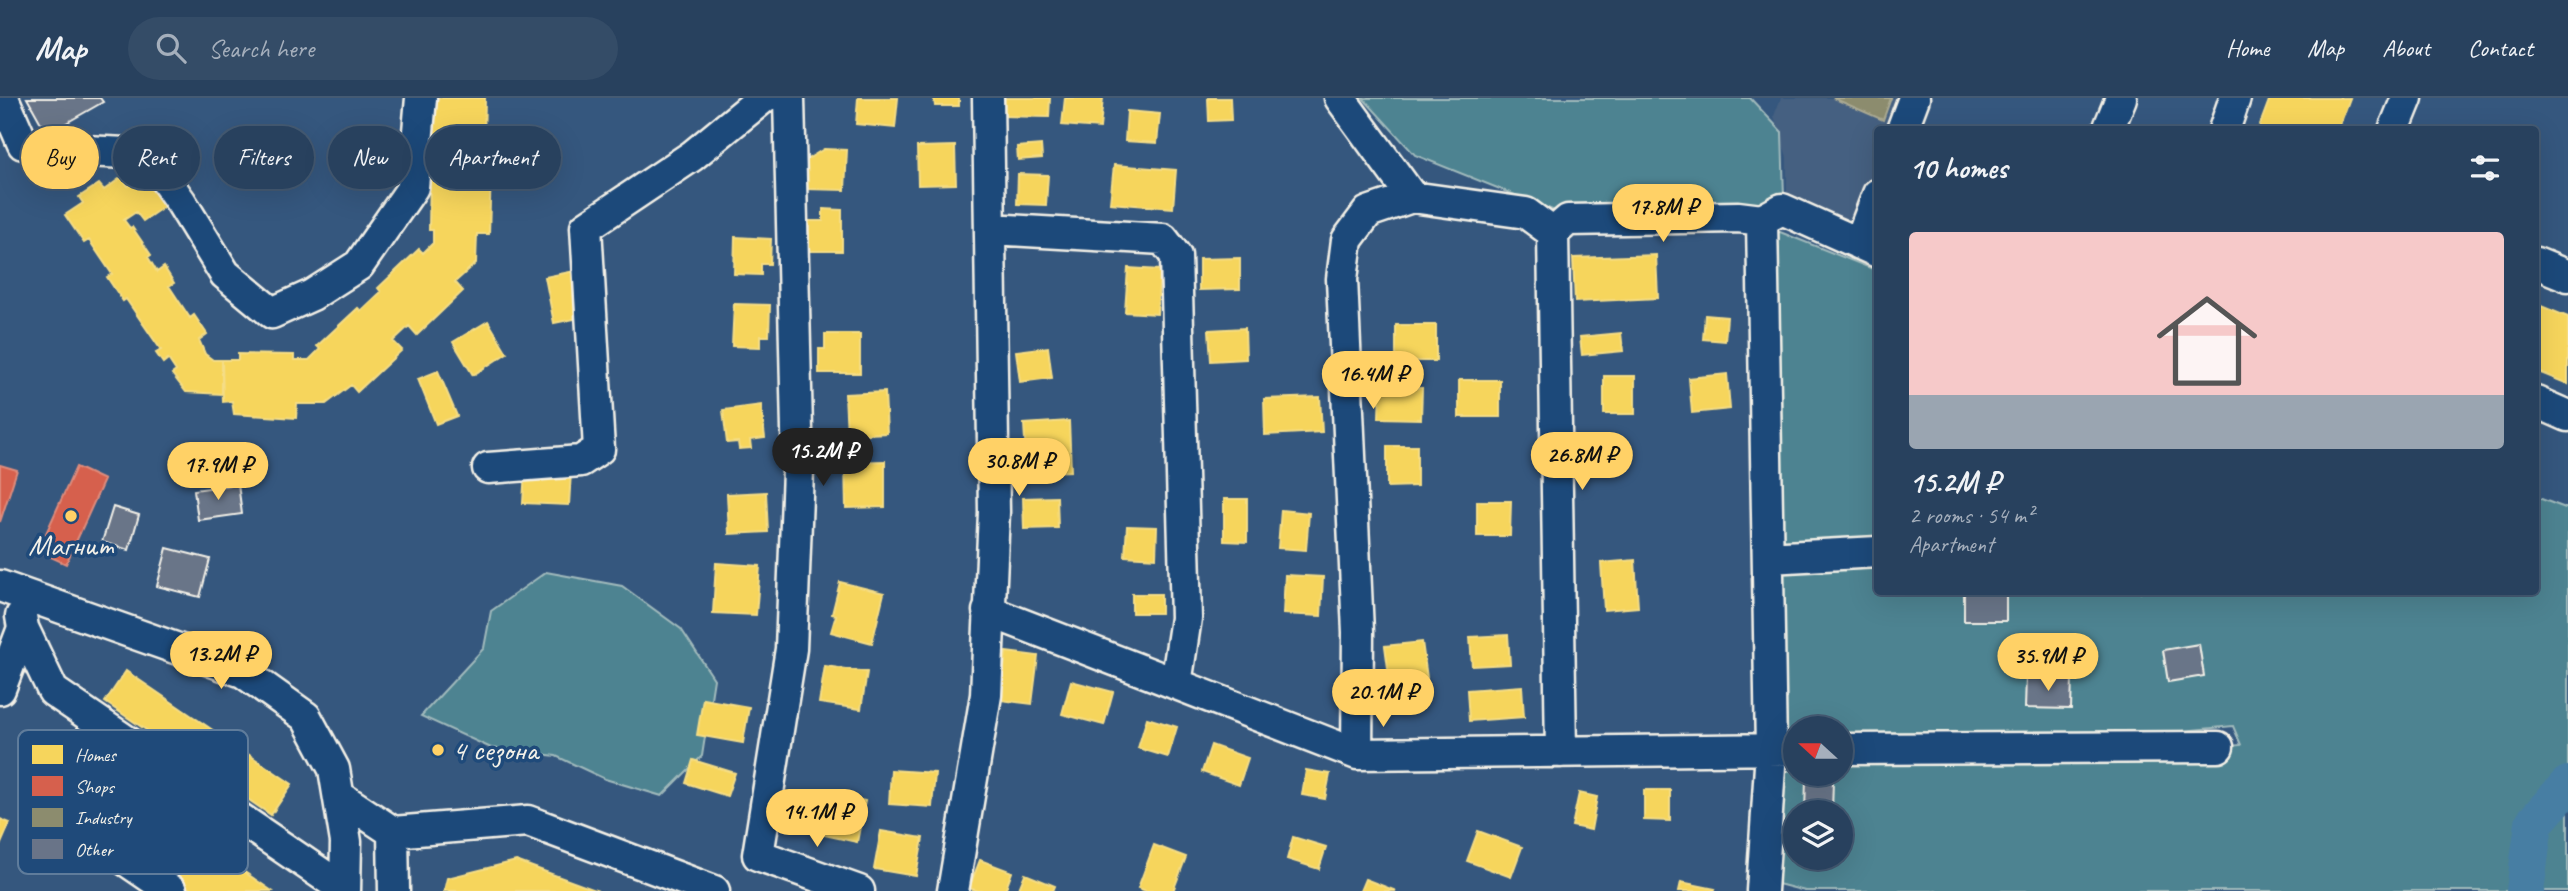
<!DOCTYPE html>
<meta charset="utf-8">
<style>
:root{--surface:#28415e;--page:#344c67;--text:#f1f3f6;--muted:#a5afbc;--line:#445a73;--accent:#ffd166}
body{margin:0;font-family:Caveat,sans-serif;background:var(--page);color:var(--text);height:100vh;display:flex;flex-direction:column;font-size:26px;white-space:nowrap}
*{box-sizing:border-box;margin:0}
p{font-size:23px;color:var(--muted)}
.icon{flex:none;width:38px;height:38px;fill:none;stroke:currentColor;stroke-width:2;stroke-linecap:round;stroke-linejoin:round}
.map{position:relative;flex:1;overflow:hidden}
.sheet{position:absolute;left:1874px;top:28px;width:665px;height:469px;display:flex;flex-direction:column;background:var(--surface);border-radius:7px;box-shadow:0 7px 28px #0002,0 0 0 2px var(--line)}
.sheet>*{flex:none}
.top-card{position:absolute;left:21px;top:28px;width:665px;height:63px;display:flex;gap:14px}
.needle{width:46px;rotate:291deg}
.controls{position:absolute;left:1783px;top:618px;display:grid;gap:14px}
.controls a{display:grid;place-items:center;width:70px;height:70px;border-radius:50%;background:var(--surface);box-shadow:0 7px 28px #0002,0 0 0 2px var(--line);font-size:35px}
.price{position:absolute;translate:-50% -60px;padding:0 16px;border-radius:24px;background:var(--accent);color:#111;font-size:23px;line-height:46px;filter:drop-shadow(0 2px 4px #0008)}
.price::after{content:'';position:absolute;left:50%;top:42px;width:21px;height:16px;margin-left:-10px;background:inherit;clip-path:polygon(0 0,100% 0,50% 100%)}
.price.selected{background:#222;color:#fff}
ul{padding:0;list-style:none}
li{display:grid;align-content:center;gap:14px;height:371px;padding:0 35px}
li span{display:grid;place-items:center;height:217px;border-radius:7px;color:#555}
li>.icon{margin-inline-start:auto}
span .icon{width:126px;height:126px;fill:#fffc;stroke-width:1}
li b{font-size:30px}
h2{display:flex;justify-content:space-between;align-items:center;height:84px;padding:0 35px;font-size:30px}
.pill{padding:0 24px;border-radius:32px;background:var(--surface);box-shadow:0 7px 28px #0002,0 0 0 2px var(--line);font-size:24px;line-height:63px}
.pill.selected{background:var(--accent);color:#111}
header{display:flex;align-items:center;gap:42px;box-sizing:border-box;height:98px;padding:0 35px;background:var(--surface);border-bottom:2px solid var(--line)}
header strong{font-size:33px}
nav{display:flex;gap:38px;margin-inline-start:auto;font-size:24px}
.search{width:490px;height:63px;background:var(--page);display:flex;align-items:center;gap:18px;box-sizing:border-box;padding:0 24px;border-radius:38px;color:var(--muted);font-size:26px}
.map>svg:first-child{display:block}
</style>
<header>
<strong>Map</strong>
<div class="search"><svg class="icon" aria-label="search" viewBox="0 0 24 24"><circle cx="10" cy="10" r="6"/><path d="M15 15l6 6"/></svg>Search here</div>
<nav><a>Home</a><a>Map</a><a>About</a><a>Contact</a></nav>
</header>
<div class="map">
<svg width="2568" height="793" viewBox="0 0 2568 793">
<rect width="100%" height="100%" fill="#35577e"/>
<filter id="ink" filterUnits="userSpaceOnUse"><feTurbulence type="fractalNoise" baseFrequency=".0143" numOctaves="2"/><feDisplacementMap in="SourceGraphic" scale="14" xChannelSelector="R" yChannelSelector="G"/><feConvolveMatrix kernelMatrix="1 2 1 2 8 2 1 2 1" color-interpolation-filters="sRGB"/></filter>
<g filter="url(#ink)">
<path fill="#456081" d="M1781,0H1899L1886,31L1878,32V143L1787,104V59L1774,18Z"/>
<path fill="#4e8391" stroke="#a1babc" stroke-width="2" fill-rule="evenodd" d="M1363,0H1750L1782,34L1784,100L1746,115L1648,101L1565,117L1415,57Z
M1775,132L1878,173V494H2536V399L2568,411V793H1805L1778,786L1779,674L1795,672L1796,676H1841V667L1857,665L2100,660L2241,647L2233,628L2110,640L1841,650V630H1796L1795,653L1780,654ZM1796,714H1841V760H1796Z
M546,474L622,488L681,531L714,581L702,658L662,698L605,681L556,658L491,650L421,618L484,550L491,513Z"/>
<path fill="#f6d55c" stroke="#f5dd86" stroke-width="2" d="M432,0H485L484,42L480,41L478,73H491L489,136H477L476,165L455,184L463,193L417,237L409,228L393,243L402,252L357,294L351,287L326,306H297L296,320L234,316L232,303L223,304L222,262H238V256L294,257V262H309L320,251L317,248L358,210L361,213L381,194L378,190L419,151L423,155L433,145V132H429L430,75H435L436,48H431Z
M858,0H898L895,30L856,26Z
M934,0H959V8H935Z
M1001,0H1050L1049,19L1001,18Z
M1065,0H1103L1100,30L1062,27Z
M1208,0H1230L1231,22L1209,23Z
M2270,0H2350L2338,32H2258Z
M1127,13L1160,16L1157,45L1125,43Z
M1041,47L1042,60L1018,62L1017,49Z
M955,48L956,86L918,87L917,49Z
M824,51L847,52L845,92L805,91L806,62Z
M1114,67L1176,72L1173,110L1110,105Z
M1018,76L1048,77L1046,107L1017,106Z
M122,79L128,88L141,79L149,90L153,88L166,107L143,123L136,114L124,122L130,130L132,129L151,157L148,159L157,174L164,169L174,185L169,188L190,220L194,217L207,236L199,242L205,256L213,262H222V296L186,294L172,276L176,273L168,261L163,265L156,255L161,252L126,201L123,203L107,179L112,176L89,142L84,145L65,117L83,105L79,99L99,86L104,92Z
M823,111L842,112V153H808V123H823Z
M735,139L771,141L770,166H761V177L734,176Z
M1656,157L1658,200L1575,204L1573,160Z
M1240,160V191L1199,192V161Z
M1128,170L1160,172L1157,216L1125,214Z
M575,173L584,219L554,225L545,179Z
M734,206L770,207L769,238H760V249L732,248Z
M2536,206L2568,219V286L2536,273Z
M1705,217L1727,219L1725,243L1703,241Z
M488,223L507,255L473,277L453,244Z
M1396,227H1436V263H1396Z
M1245,230L1246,261L1211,263L1209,232Z
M1621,235L1623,253L1582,257L1580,239Z
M825,236H860V275H819V251H825Z
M1048,249L1052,280L1020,284L1016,253Z
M438,273L457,318L436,326L418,281Z
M1727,276L1730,311L1692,315L1689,280Z
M1604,278H1635V316H1604Z
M1459,282H1500V319H1459Z
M1380,289L1422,290L1421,321L1379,320Z
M885,294L887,335L847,337L845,296Z
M1320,299L1322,334L1265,337L1264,301Z
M761,307L765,340L750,342L751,350L739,351L738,344L727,345L723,312Z
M1069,323L1071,373L1027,375L1024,326Z
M1387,348H1417V388L1387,389Z
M885,363V409L846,410L845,364Z
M525,372L571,374L569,407L523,405Z
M766,394L768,434L729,436L727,396Z
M1057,399L1058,430L1024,431L1023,400Z
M1224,401H1247V444L1224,443Z
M1477,403H1511L1510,438H1477Z
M1281,412L1309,415L1306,452L1278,450Z
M1127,428L1157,429L1156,460L1125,458Z
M1635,462L1638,509L1604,512L1601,465Z
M716,465L760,468L756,517L713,515Z
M1285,477L1323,479L1321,518L1283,516Z
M840,484L884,495L872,545L831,534L836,517L832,516Z
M1132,496H1161V515H1132Z
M1508,537L1510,566L1472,568L1470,539Z
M1422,544L1427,580L1390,585L1385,548Z
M1006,554L1038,558L1032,606L1000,602Z
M825,568L867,574L861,611L819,605Z
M126,573L292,686L271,717L105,604Z
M1071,583L1113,594L1104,627L1062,616Z
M1522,588L1524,619L1469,623L1467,592Z
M703,601L749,609L743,645L697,637Z
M1147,620L1177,629L1168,659L1138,650Z
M1211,647L1248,660L1239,687L1202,674Z
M693,662L735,675L727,698L686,685Z
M891,672L935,675L932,709L889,706Z
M1306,672L1330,676L1325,701L1302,697Z
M115,685L272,793H193L90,722Z
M1644,692H1670V723L1644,722Z
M823,694L865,703L857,744L815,735Z
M1579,695L1597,699L1591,732L1572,728Z
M0,721L10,725L0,748Z
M881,733L923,740L916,778L874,771Z
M1478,733L1522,749L1511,779L1467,763Z
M1293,739L1326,749L1319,771L1287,761Z
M1154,747L1186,759L1173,793H1146L1138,790Z
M980,762L1012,774L1005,793H978L969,790Z
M516,763L598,793H444L447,780Z
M1025,776L1055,788L1053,793H1018Z
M1365,781L1396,793H1360Z
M1681,784L1715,791L1714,793H1679Z"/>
<path fill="#d6604d" stroke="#df8c7c" stroke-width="2" d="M0,367L17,372L0,424Z
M76,369L104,382L66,466L38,453Z"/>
<path fill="#8c8c6e" stroke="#abaa93" stroke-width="2" d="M1833,0H1891L1883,22Z"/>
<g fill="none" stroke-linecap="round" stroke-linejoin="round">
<path stroke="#477ea3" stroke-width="38" d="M2525,793L2534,725L2568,687"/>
</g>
<path fill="#697488" stroke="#f4f1e8" stroke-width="2" d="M27,0H100L103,4L47,36Z
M238,386L242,416L198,422L194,392Z
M113,409L139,417L129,452L102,444Z
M167,450L210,461L200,499L157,488Z
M1964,494H2006V523H1964Z
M2199,546L2204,578L2168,584L2163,552Z
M2026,578L2072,580L2071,611L2025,610Z
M1806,681L1833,682L1832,714H1805Z"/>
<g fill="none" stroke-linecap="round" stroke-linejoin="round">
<g stroke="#f4f1e8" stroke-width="35">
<path id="minor" d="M3,0L23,46L64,52L147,56L181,104L225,176L272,215L312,197L359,167L413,89L421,0
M789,0L798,373L791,551L758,757L859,793
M1340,0L1412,99
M1902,32L1914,0
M2108,32L2121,0
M2224,32L2235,0
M2394,32L2407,0
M990,131L1163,141L1176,158L1186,520L1176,586
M1553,135L1561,654
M1553,135L1568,122L1738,119L1762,122
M1859,146L1878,96
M2536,165L2568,178
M2536,304L2568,318
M488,370L581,363L599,351L586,129L692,58L763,0
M1768,460L1878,454
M0,488L243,574L306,619L334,671L346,744L345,793
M988,513L1357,656L1796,651
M23,530L53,593L345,792
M0,591L23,530L21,518
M1841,651L2218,649
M1357,656L1358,534L1342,181L1347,142L1368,114L1412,99L1526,115L1553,135
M339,698L393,734
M98,743L171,793
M394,793L393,734L528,723L714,793
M953,793L986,597L994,414L988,0
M1762,793L1771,652L1762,122L1782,111L1878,154"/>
</g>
<use href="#minor" stroke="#1f4a7a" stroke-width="30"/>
</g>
</g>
<g fill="#ffd166" stroke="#1f4a7a" stroke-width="2.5">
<circle cx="71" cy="418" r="7"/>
<circle cx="438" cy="652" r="7"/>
</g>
<g text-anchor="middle" stroke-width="7" stroke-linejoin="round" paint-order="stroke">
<g font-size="30" fill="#f4f1e8" stroke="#1f4a7a">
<text x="71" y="457">Магнит</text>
<text x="452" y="662" text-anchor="start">4 сезона</text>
</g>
</g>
<rect x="18" y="632" width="230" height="144" rx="10" fill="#1f4a7a" stroke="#5f7c9b" stroke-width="2"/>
<rect x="32" y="647" width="31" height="19" fill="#f6d55c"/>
<rect x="32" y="678" width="31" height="20" fill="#d6604d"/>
<rect x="32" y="710" width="31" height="19" fill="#8c8c6e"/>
<rect x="32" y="741" width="31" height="20" fill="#697488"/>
<g font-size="19" fill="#f4f1e8">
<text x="75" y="663">Homes</text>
<text x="75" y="695">Shops</text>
<text x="75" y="726">Industry</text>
<text x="75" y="758">Other</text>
</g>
</svg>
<div class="controls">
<a><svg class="needle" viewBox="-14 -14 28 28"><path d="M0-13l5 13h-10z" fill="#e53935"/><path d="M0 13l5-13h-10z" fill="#a5afbc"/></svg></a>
<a><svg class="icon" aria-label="layers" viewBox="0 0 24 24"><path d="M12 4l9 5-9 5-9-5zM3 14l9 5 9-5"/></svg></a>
</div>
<b class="price" style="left:1663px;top:146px">17.8M ₽</b>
<b class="price" style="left:1373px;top:313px">16.4M ₽</b>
<b class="price selected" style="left:823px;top:390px">15.2M ₽</b>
<b class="price" style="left:1582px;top:394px">26.8M ₽</b>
<b class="price" style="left:1019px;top:400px">30.8M ₽</b>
<b class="price" style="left:218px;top:404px">17.9M ₽</b>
<b class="price" style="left:221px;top:593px">13.2M ₽</b>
<b class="price" style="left:2048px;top:595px">35.9M ₽</b>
<b class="price" style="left:1383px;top:631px">20.1M ₽</b>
<b class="price" style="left:817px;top:751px">14.1M ₽</b>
<div class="top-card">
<a class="pill selected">Buy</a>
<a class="pill">Rent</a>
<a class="pill">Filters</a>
<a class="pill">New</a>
<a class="pill">Apartment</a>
</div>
<section class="sheet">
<h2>10 homes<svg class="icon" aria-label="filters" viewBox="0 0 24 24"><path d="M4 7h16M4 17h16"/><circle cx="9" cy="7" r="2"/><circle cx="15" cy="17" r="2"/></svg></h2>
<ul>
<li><span style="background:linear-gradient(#f6c9c9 75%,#9aa5b1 0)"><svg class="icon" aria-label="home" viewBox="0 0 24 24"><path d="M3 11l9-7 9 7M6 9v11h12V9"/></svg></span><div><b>15.2M ₽</b><p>2 rooms · 54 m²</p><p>Apartment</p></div></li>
</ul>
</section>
</div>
